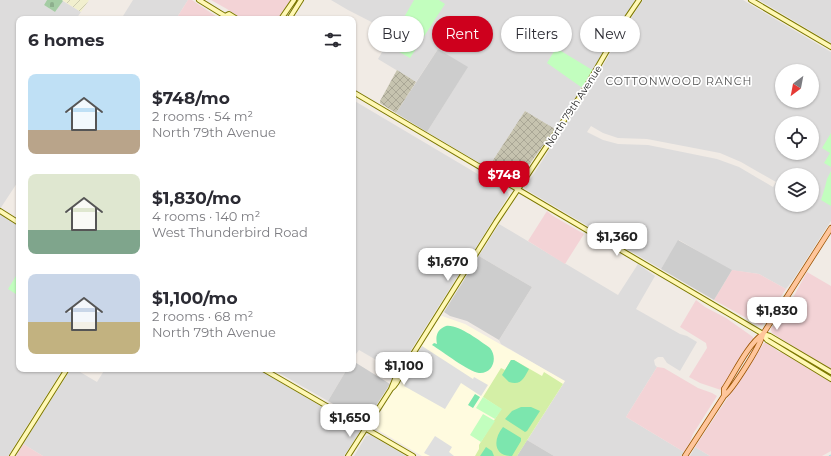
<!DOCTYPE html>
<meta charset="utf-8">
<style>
:root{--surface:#fff;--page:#f7f7f7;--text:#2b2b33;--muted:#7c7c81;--accent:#ce001d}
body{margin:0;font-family:Montserrat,sans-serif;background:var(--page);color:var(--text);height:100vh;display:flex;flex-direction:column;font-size:15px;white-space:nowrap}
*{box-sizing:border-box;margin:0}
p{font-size:13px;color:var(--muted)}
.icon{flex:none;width:22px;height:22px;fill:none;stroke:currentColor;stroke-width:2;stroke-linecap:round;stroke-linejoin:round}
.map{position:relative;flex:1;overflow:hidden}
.sheet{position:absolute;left:16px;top:16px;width:340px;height:356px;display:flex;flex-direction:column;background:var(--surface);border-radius:8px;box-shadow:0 1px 3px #0004}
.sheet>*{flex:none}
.guide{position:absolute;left:368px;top:16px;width:380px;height:36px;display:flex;gap:8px}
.needle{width:26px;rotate:212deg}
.controls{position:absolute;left:775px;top:64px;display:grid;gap:8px}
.controls a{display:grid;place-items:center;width:44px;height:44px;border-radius:50%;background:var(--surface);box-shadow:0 1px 3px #0004;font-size:20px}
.price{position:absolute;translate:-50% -34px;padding:0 9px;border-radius:8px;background:#fff;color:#222;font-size:13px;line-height:26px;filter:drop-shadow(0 1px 2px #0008)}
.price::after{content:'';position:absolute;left:50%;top:24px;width:12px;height:9px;margin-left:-6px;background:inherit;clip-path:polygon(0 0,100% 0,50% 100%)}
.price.current{background:var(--accent);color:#fff}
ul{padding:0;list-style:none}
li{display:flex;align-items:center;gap:12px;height:100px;padding:0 12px}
li span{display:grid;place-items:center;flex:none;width:112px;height:80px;border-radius:8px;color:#555}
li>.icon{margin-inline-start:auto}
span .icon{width:48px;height:48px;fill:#fffc;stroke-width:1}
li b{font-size:17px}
h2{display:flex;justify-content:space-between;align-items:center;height:48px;padding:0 12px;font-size:17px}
.chip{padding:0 14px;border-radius:18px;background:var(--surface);box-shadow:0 1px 3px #0004;font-size:14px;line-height:36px}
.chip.current{background:var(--accent);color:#fff}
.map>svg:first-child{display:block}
</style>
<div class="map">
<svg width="831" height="456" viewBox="0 0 831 456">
<defs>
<pattern id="construction-cross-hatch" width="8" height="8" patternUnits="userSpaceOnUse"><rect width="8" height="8" fill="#c6c3af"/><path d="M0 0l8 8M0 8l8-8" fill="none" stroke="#aaa796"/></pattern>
<pattern id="farmland-furrows" width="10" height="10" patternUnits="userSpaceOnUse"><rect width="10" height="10" fill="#f1efce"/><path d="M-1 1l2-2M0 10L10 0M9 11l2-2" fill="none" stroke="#ceccb0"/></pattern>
<pattern id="cemetery-stones" width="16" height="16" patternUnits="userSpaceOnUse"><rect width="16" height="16" fill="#a4cca4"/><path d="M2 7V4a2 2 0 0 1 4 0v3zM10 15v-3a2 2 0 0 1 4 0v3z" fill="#8daf8d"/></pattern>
</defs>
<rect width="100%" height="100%" fill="#f1ebe5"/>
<path fill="#dddcdc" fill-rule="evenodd" d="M0,0H47L44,5L55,12L63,1L81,12L76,19H19V180L0,209Z
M133,0H188L176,19H128L123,16Z
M331,0H636L594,71L555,129L525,111L488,168L427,132L467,68L438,49L416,82L378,59L393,33L348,10Z
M643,0H743L831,52V221L795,277L786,289L759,274L730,270L679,240L661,269L525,189L526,186L600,71L622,32ZM782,71H812V101H782ZM782,123H812V153H782ZM591,126L603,133L618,138L647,139L720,153L741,162L776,182L773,187L739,167L717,159L648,145L618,144L603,140L587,132ZM782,175H812V205H782Z
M759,0H831V43Z
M353,100L508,192L509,195L397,372L359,350L353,358Z
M0,213L19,224V369H63L8,456H0Z
M499,224L618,295L638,264L655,276L636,309L680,334L687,336L697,342L680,371L667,363L663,357H658L654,360L655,365L657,367L626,417L684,452L681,456H554L527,440L564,381L501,344L499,340L532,287L479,256Z
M71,369H75L97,382L105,369H258L361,430L344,456H43L23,444Z
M272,369H347L328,401Z
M371,435L406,456H354L366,436Z
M695,447L710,456H690Z"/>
<path fill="#f3d3d6" d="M188,0H192L220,19H176Z
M211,0H291L278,19H242L227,9Z
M547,211L553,216L584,234L565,264L528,241Z
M732,270L759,274L786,289L762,325H759L714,300Z
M807,272L831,286V370L802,352L772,333L771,330V328L777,323L790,303Z
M696,300L705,307L726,318L753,337V339L738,360L736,367L721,390L700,383L689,377L707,348L706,343L680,327Z
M764,343H768L779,352H783L831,381V451L822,456H710L695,447Z
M657,367L664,368L698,388L712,393L717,396L693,434L690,442L684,452L626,417Z
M23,444L43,456H16Z"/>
<path fill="#fffbdf" d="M442,316L465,324L565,381L517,456H422L373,427L372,425L440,317Z"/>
<path fill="#cdcdcd" d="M438,49L468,67L427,132L396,113Z
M678,240L732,270L714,300L661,269Z
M479,256L532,287L499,340L467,321L450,316L444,312Z
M353,361L390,384L366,421H362L328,401L347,369H353Z
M527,440L554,456H517Z"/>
<path fill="url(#construction-cross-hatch)" d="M397,70L416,82L396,113L380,103V101Z
M525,111L555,129L518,180L513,183L488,168Z"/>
<path fill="url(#farmland-furrows)" d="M62,0H89L81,12Z"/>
<path fill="#d4efa6" d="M511,360H514L542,376L544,372L563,384L517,456H475L479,449V445L501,409L483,397L501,368L505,370Z"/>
<path fill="url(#cemetery-stones)" d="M47,0H62L63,1L55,12L44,5Z"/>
<path fill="#c2febe" d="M414,0H439L445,4L410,58L392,48L391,46L404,25L405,22L403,19Z
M556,48L594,71L584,86L581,87L547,63Z
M831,133V167L824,163L830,153L822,148Z
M831,171V206L821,200L825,187L827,179Z
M19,271V296L8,289Z
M483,397L502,409L495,419L476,408Z
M483,414L495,421L481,442L470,435Z"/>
<path fill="#7ce6ae" d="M446,326C458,324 480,341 490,348C498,358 493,374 479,373C469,372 442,351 432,345L434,343L437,344C435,335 438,329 446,326Z
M511,360H514L529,369C524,378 521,386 509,382L502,375Z
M475,394L480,397L473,408L468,405Z
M521,407H531L540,411L527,431L525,432L505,419L512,411Z
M503,427L521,438V441L512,456C493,456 493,439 503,427Z
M486,447L492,451L494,456H480Z"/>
<path fill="#dfdfdf" d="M422,346L473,379L474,377L488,385L481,396L461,383L445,409L404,386L407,379L403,376Z
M435,436L452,447L449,452L454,456H430L424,453Z"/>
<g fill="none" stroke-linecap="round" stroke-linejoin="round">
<path stroke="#a1dce2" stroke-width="1" d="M829,456L831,455"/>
<g stroke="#7c7800" stroke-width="6">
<path id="secondary" d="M199,0L225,16L229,14L237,19
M751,0L831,47
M281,19L294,0
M289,19L301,0
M353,92L763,334L770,336L831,372
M0,211L19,223
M763,335L767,340L831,379
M263,369L413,456
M391,389C396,385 399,379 401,373
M12,456L67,369
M348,456L391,389L395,379L401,373L496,222L583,92L622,25L639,0"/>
</g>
<g stroke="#9a5200" stroke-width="6">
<path id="primary" d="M724,396V389C734,374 748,344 763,334
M685,456L724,396C733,389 760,346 763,334L831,228"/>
</g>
<use href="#secondary" stroke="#fff8b5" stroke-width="4"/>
<use href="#primary" stroke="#ffc69b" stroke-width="4.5"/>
</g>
<g text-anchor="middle" stroke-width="3.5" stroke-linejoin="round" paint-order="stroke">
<g font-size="10" fill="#1f1f1f" stroke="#fff">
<text transform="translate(573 106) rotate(-57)" y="4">North 79th Avenue</text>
</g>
<g font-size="11" letter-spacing="1" fill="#525252" stroke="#fff">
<text x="679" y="85">COTTONWOOD RANCH</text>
</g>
</g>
</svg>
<div class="controls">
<a><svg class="needle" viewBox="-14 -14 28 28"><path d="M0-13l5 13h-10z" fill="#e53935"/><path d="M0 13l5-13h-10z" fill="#7c7c81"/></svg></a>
<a><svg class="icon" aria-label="locate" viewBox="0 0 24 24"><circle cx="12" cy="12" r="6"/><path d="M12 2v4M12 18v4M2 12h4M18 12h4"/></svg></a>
<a><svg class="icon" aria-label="layers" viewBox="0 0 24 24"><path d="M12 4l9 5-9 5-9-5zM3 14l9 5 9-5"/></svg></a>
</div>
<b class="price current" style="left:504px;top:195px">$748</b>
<b class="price" style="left:617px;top:257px">$1,360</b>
<b class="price" style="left:448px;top:282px">$1,670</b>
<b class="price" style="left:777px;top:331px">$1,830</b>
<b class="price" style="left:404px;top:386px">$1,100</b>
<b class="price" style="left:350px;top:438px">$1,650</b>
<div class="guide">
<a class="chip">Buy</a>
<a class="chip current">Rent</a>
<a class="chip">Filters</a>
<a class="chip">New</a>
</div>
<section class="sheet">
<h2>6 homes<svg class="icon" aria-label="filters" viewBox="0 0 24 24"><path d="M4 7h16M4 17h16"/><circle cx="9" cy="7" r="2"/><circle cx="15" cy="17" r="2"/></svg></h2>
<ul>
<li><span style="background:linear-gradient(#bfe0f5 70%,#b9a48a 0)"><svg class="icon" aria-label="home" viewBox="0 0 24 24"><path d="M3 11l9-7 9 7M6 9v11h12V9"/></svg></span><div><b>$748/mo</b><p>2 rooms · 54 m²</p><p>North 79th Avenue</p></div></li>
<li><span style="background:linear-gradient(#dfe7d0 70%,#7fa58c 0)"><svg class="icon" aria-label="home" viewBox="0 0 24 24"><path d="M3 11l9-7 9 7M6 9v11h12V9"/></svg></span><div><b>$1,830/mo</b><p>4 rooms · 140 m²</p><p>West Thunderbird Road</p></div></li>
<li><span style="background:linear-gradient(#c9d6e8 60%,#c2b280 0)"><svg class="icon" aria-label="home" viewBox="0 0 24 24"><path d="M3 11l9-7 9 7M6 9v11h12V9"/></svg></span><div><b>$1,100/mo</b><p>2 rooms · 68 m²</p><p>North 79th Avenue</p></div></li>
</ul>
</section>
</div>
